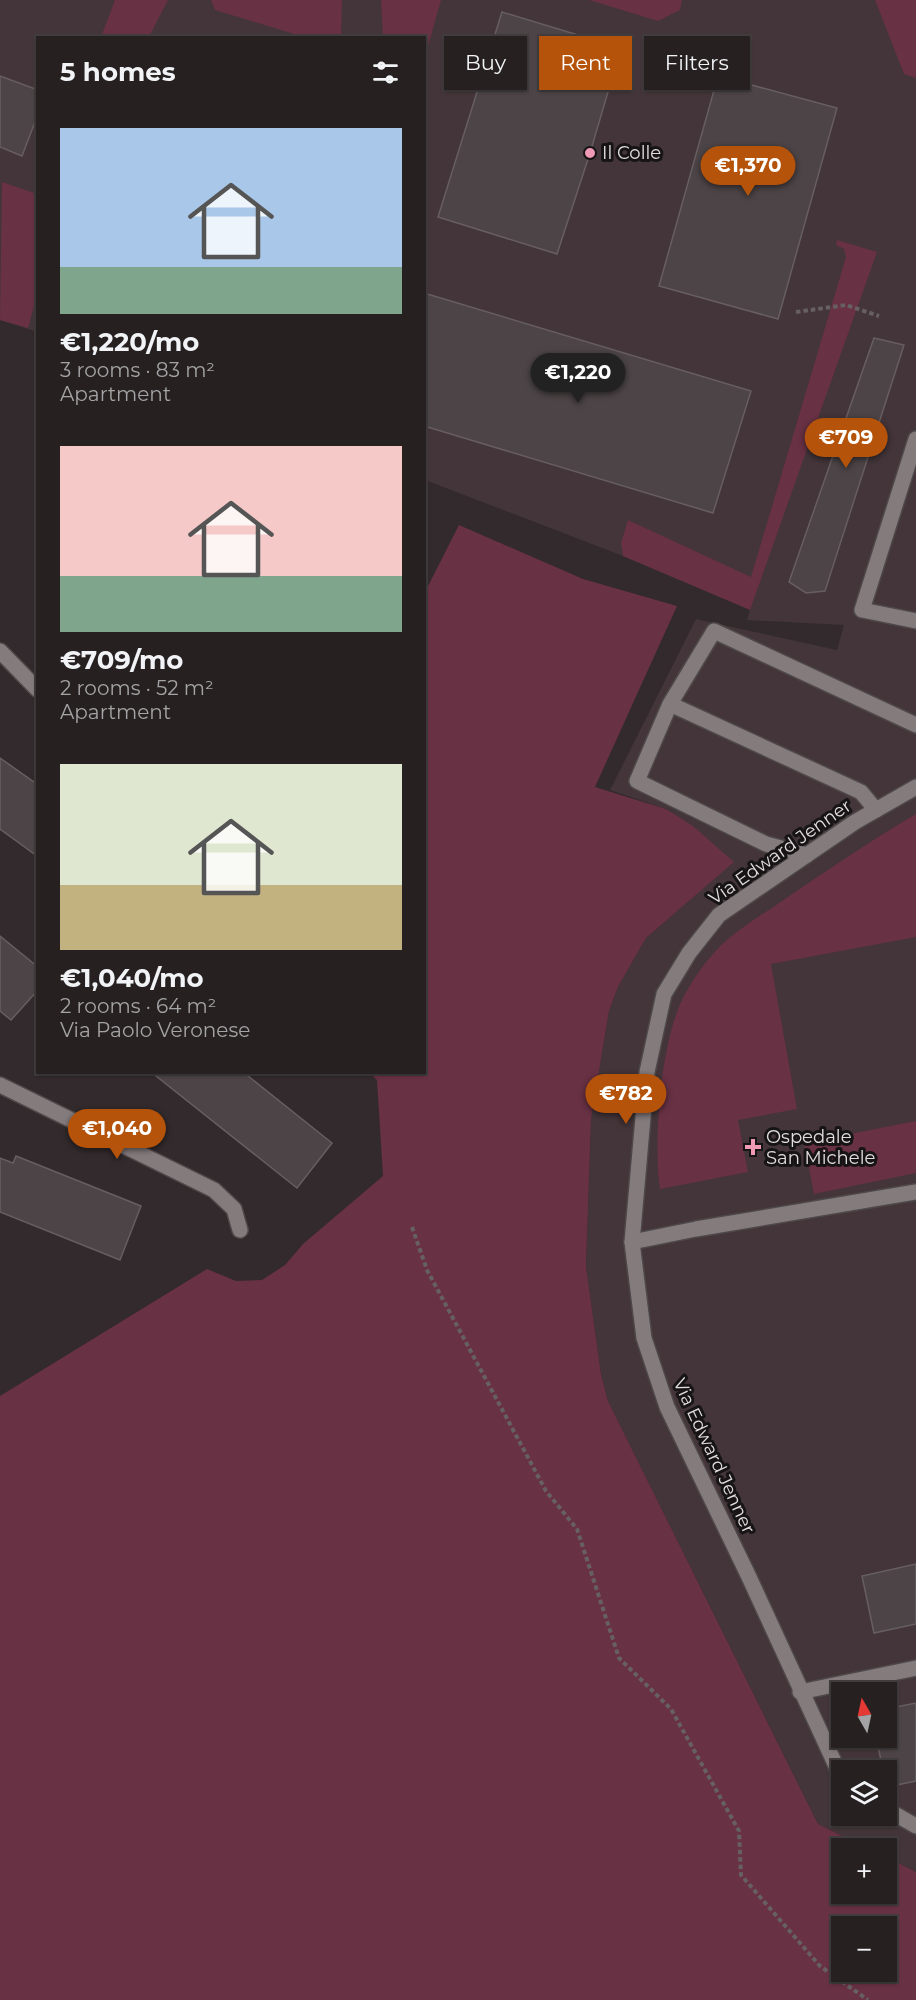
<!DOCTYPE html>
<meta charset="utf-8">
<style>
:root{--surface:#262021;--page:#2e282a;--text:#f1f3f6;--muted:#a4a3a5;--line:#423e3f;--accent:#b45309}
body{margin:0;font-family:Montserrat,sans-serif;background:var(--page);color:var(--text);height:100vh;display:flex;flex-direction:column;font-size:22px;white-space:nowrap}
*{box-sizing:border-box;margin:0}
p{font-size:20px;color:var(--muted)}
.icon{flex:none;width:33px;height:33px;fill:none;stroke:currentColor;stroke-width:2;stroke-linecap:round;stroke-linejoin:round}
.map{position:relative;flex:1;overflow:hidden}
.panel{position:absolute;left:36px;top:36px;width:390px;height:1038px;display:flex;flex-direction:column;background:var(--surface);border-radius:0px;box-shadow:0 2px 4px #0004,0 0 0 2px var(--line)}
.panel>*{flex:none}
.guide{position:absolute;left:444px;top:36px;width:381px;height:54px;display:flex;gap:12px}
.needle{width:39px;rotate:351deg}
.tools{position:absolute;left:831px;top:1682px;display:grid;gap:12px}
.tools a{display:grid;place-items:center;width:66px;height:66px;border-radius:0px;background:var(--surface);box-shadow:0 2px 4px #0004,0 0 0 2px var(--line);font-size:30px}
.price{position:absolute;translate:-50% -51px;padding:0 14px;border-radius:21px;background:var(--accent);color:#fff;font-size:20px;line-height:39px;filter:drop-shadow(0 2px 3px #0008)}
.price::after{content:'';position:absolute;left:50%;top:36px;width:18px;height:14px;margin-left:-9px;background:inherit;clip-path:polygon(0 0,100% 0,50% 100%)}
.price.active{background:#222;color:#fff}
ul{padding:0;list-style:none}
li{display:grid;align-content:center;gap:12px;height:318px;padding:0 24px}
li span{display:grid;place-items:center;height:186px;border-radius:0px;color:#555}
li>.icon{margin-inline-start:auto}
span .icon{width:108px;height:108px;fill:#fffc;stroke-width:1}
li b{font-size:26px}
h2{display:flex;justify-content:space-between;align-items:center;height:72px;padding:0 24px;font-size:26px}
.tag{padding:0 21px;border-radius:0px;background:var(--surface);box-shadow:0 2px 4px #0004,0 0 0 2px var(--line);font-size:21px;line-height:54px}
.tag.active{background:var(--accent);color:#fff}
.map>svg:first-child{display:block}
</style>
<div class="map">
<svg width="916" height="2000" viewBox="0 0 916 2000">
<rect width="100%" height="100%" fill="#322a2c"/>
<path fill="#433539" fill-rule="evenodd" d="M0,0H916V1872L887,1857L886,1848H867L818,1824L608,1401L601,1374L586,1266L591,1120L609,1011L618,987L646,938L733,862L666,809L610,790L696,619L837,650L844,625L747,620L750,609L623,556L425,480L424,38H38L37,332L0,320ZM842,1692H886V1737H842ZM842,1770H886V1815H842Z"/>
<path fill="#683144" fill-rule="evenodd" d="M115,0H168L149,37H101Z
M211,0H342L341,37H304L215,10Z
M381,0H441L425,57L424,38L383,37Z
M589,0H682L680,10L658,21Z
M875,0H916V78L904,74Z
M2,182L37,194V295L28,328L0,320Z
M837,240L877,252L750,610L623,556L621,543L628,520L751,577L846,257L844,249L836,245Z
M459,525L583,579L677,606L595,787L666,809L693,826L734,862L646,938L618,987L609,1011L591,1120L586,1266L601,1374L608,1401L818,1824L867,1848H842V1893H886L887,1857L916,1872V2000H0V1396L207,1269L236,1281L262,1280L285,1265L303,1244L383,1176L377,1080L370,1073L424,1072L425,592ZM842,1926H886V1971H842Z
M916,814V937L771,964L797,1109L738,1120L748,1172L660,1189C653,1142 661,1042 682,1000C690,984 701,967 713,954C731,933 759,917 782,901C826,871 870,841 916,814Z
M916,1121V1173L814,1194L804,1143Z"/>
<path fill="#4c4446" stroke="#675e61" stroke-width="1.5" d="M502,12L621,48L590,153L557,254L438,217Z
M0,76L38,90V114L22,156L0,147Z
M718,76L837,108L778,319L659,286Z
M424,293L751,391L713,513L424,426Z
M874,338L904,345L825,591L806,593L789,582Z
M0,758L38,785L37,856L0,829Z
M0,936L38,967V990L11,1020L0,1011Z
M151,1072H243L332,1143L297,1188Z
M16,1156L141,1206L120,1260L0,1212V1158L13,1163Z
M916,1564V1624L874,1633L862,1576Z
M916,1703V1781L887,1787L886,1770H883L876,1737H886V1709Z"/>
<g fill="none" stroke-linecap="round" stroke-linejoin="round">
<g stroke="#4e4849" stroke-width="18">
<path id="lane" d="M916,439L862,610L916,621
M670,704L637,781L766,844L807,855
M876,810L861,792L670,704L714,631L916,725
M632,1242L696,1229L916,1192
M800,1692L916,1668"/>
</g>
<g stroke="#4e4849" stroke-width="18">
<path id="street" d="M0,651L38,690
M0,1085L214,1190L234,1209L240,1230
M842,1779L749,1577L667,1407L644,1338L632,1242L647,1072L664,994L689,953L719,915L855,822L916,787
M886,1809L916,1826"/>
</g>
<path stroke="#676062" stroke-width="4" stroke-dasharray="4.5 3" stroke-linecap="butt" d="M796,312L846,305L879,316
M412,1227L427,1270L546,1491L577,1529L619,1658L671,1709L739,1831L741,1875L820,1966L868,2000"/>
<use href="#lane" stroke="#847b7d" stroke-width="15"/>
<use href="#street" stroke="#847b7d" stroke-width="15"/>
</g>
<g fill="#f09ab5" stroke="#171415" stroke-width="2">
<circle cx="590" cy="153" r="6"/>
<path d="M750 1138h6v6h6v6h-6v6h-6v-6h-6v-6h6z"/>
</g>
<g text-anchor="middle" stroke-width="6" stroke-linejoin="round" paint-order="stroke">
<g font-size="18" fill="#e2ddde" stroke="#171415" text-anchor="start">
<text x="602" y="159">Il Colle</text>
<text x="766" y="1143">Ospedale<tspan x="766" dy="21">San Michele</tspan></text>
</g>
<g font-size="18" fill="#e2ddde" stroke="#171415">
<text transform="translate(780 852) rotate(-35)" y="6">Via Edward Jenner</text>
<text transform="translate(714 1456) rotate(65)" y="6">Via Edward Jenner</text>
</g>
</g>
</svg>
<div class="tools">
<a><svg class="needle" viewBox="-14 -14 28 28"><path d="M0-13l5 13h-10z" fill="#e53935"/><path d="M0 13l5-13h-10z" fill="#a4a3a5"/></svg></a>
<a><svg class="icon" aria-label="layers" viewBox="0 0 24 24"><path d="M12 4l9 5-9 5-9-5zM3 14l9 5 9-5"/></svg></a>
<a>+</a>
<a>−</a>
</div>
<b class="price" style="left:748px;top:197px">€1,370</b>
<b class="price active" style="left:578px;top:404px">€1,220</b>
<b class="price" style="left:846px;top:469px">€709</b>
<b class="price" style="left:626px;top:1125px">€782</b>
<b class="price" style="left:117px;top:1160px">€1,040</b>
<div class="guide">
<a class="tag">Buy</a>
<a class="tag active">Rent</a>
<a class="tag">Filters</a>
</div>
<section class="panel">
<h2>5 homes<svg class="icon" aria-label="filters" viewBox="0 0 24 24"><path d="M4 7h16M4 17h16"/><circle cx="9" cy="7" r="2"/><circle cx="15" cy="17" r="2"/></svg></h2>
<ul>
<li><span style="background:linear-gradient(#a9c7e8 75%,#7fa58c 0)"><svg class="icon" aria-label="home" viewBox="0 0 24 24"><path d="M3 11l9-7 9 7M6 9v11h12V9"/></svg></span><div><b>€1,220/mo</b><p>3 rooms · 83 m²</p><p>Apartment</p></div></li>
<li><span style="background:linear-gradient(#f6c9c9 70%,#7fa58c 0)"><svg class="icon" aria-label="home" viewBox="0 0 24 24"><path d="M3 11l9-7 9 7M6 9v11h12V9"/></svg></span><div><b>€709/mo</b><p>2 rooms · 52 m²</p><p>Apartment</p></div></li>
<li><span style="background:linear-gradient(#dfe7d0 65%,#c2b280 0)"><svg class="icon" aria-label="home" viewBox="0 0 24 24"><path d="M3 11l9-7 9 7M6 9v11h12V9"/></svg></span><div><b>€1,040/mo</b><p>2 rooms · 64 m²</p><p>Via Paolo Veronese</p></div></li>
</ul>
</section>
</div>
